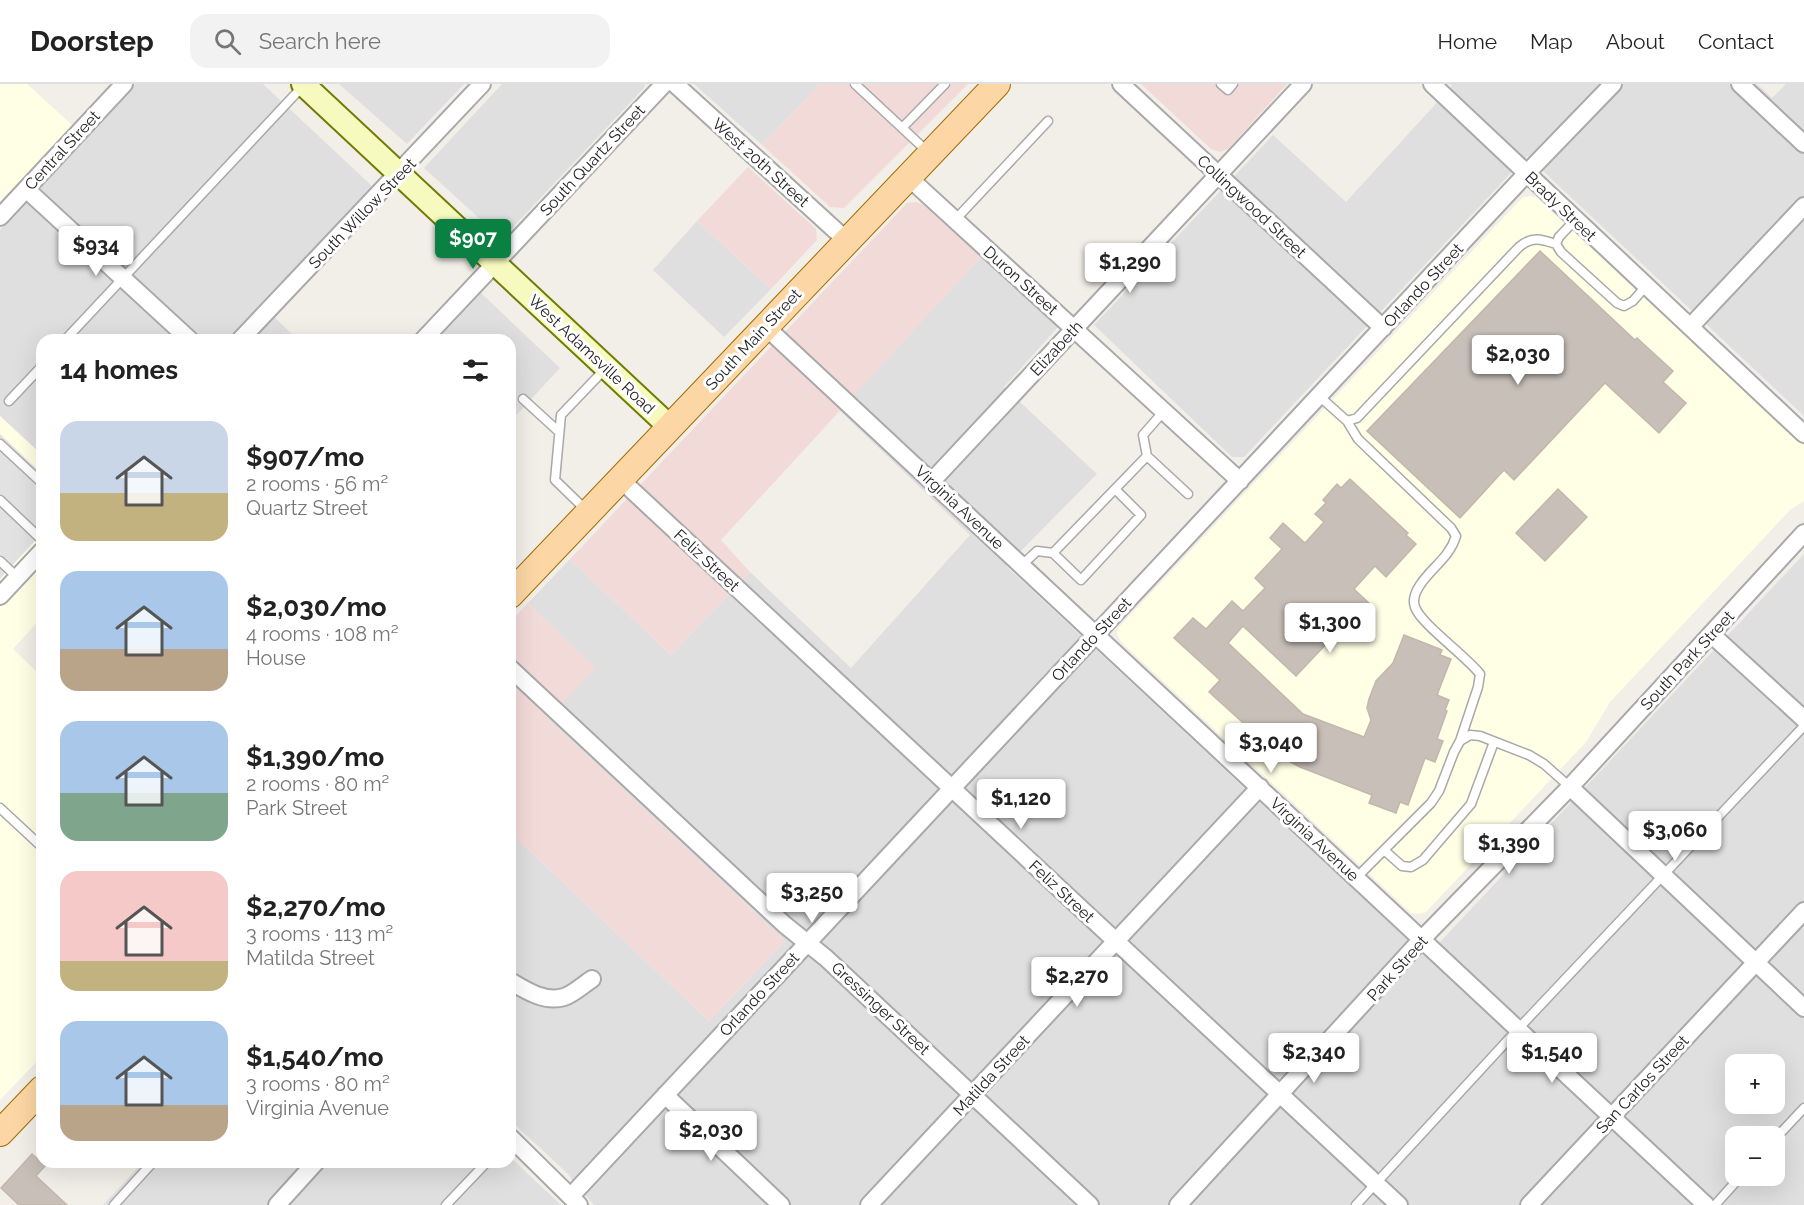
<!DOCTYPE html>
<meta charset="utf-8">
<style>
:root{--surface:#fff;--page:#f2f2f2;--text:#222;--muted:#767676;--line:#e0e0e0;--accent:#0b8043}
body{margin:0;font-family:Raleway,sans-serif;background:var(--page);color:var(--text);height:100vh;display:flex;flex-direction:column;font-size:22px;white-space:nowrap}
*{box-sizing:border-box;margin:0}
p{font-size:20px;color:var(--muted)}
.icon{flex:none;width:33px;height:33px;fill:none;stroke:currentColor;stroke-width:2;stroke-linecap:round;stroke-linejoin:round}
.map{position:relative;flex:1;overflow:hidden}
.panel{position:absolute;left:36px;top:250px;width:480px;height:834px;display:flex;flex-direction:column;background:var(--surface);border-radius:18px;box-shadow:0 6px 24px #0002}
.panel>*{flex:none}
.buttons{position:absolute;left:1725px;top:970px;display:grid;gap:12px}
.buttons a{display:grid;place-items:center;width:60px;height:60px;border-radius:12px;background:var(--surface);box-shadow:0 6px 24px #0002;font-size:30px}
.price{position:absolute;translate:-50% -51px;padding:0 14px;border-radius:6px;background:#fff;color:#222;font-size:20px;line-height:39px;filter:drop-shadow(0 2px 3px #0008)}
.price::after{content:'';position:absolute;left:50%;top:36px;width:18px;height:14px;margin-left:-9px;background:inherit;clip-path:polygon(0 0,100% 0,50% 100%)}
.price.on{background:var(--accent);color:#fff}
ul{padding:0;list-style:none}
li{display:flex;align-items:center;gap:18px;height:150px;padding:0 24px}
li span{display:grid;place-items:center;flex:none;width:168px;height:120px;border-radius:18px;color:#555}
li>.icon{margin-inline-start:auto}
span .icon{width:72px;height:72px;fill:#fffc;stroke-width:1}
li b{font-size:26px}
h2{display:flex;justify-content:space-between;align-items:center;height:72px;padding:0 24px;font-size:26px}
header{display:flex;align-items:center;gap:36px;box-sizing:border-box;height:84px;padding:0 30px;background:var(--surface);border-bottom:2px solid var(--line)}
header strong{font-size:28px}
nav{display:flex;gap:33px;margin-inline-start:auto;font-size:21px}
.search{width:420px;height:54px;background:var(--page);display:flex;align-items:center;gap:15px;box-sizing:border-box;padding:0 21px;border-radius:18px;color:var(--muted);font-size:22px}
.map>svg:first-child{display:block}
</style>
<header>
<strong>Doorstep</strong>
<div class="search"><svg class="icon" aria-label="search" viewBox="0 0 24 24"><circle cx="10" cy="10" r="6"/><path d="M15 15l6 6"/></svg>Search here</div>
<nav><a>Home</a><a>Map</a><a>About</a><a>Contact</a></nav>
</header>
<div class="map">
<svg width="1804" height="1121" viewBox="0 0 1804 1121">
<rect width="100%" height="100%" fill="#f2efe9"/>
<path fill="#e0dfdf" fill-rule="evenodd" d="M135,0H263L372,102L262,221L298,256H42V371L0,332V146Z
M339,0H464L407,60Z
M502,0H645L644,4L502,155L424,84Z
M694,0H820L762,61Z
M1450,0H1757L1772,14L1786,0H1804V332L1527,72L1244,373H1232L1094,241L1273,51L1346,118L1452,2Z
M697,137L771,205L724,253L653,186Z
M982,172L1058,243L1004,303L1097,390L1006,482L1426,873L1804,470V1121H594L567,1089L510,1036V748L709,937L785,857L547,634L595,584L528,519L570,475L671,571L750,488L851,584L970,451L839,326ZM1736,981H1774V1020H1736ZM1736,1053H1774V1092H1736Z
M481,209L560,284L510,338V256H437Z
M510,1073L561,1121H103L142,1079L510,1078Z"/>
<path fill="#f2dad9" d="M820,0H968L844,124L830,123L762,61Z
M1141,0H1287L1228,65L1220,68L1211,65Z
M748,83L816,145L817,156L771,205L697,137Z
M916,118L925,121L982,172L721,456L750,488L671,571L570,475L907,119Z
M528,519L596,584L547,634L785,857L709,937L510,748V538Z"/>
<path fill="#ffffe5" d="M0,0H27L72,41L0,118Z
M1529,112L1537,114L1804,362V417L1790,426L1610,618L1586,658L1426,828L1419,830L1411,829L1121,558L1117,550L1118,544L1522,114Z
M0,332L42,371V533L13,565L42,593V972L0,1016Z"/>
<path fill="#e2e2e2" d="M0,350L42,390V449L0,495Z"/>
<path fill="#c7bfb8" stroke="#c4b6ab" stroke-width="1.5" d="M1540,167L1635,256L1637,254L1673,287L1663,298L1686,319L1659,349L1605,299L1514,396L1504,386L1460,434L1367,347Z
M1350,395L1408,449L1406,451L1416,460L1386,493L1375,482L1354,505L1371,521L1351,542L1347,538L1296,592L1243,542L1228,559L1303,630L1364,653L1371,636L1367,624L1369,615L1376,597L1393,579L1404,551L1442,566L1440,571L1451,575L1437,611L1449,616L1445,626L1447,627L1437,655L1443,657L1435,678L1425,674L1408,721L1400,718L1396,729L1369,719L1372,711L1300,683L1281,673L1209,608L1220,596L1174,554L1193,534L1206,545L1232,517L1243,527L1265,504L1255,494L1282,465L1270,454L1283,439L1305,459L1324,438L1315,430L1326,419L1323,416L1337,400L1341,404Z
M1558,405L1587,433L1545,477L1516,449Z
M32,1070L45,1082L36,1092L67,1121H19L1,1104Z"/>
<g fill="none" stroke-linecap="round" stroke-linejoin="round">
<g stroke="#a9a9a9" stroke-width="11">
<path id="lane" d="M855,0L929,69
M1221,0L1228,6L1233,0
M902,44L945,0
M955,136L1048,37
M1575,136L1559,153L1556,160L1561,168L1617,219L1624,222L1633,217L1646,202
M65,256L302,3
M1319,312L1347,337L1358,355L1451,444L1456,452C1450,473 1431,484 1420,501C1416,507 1412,515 1415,523C1420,539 1466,572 1480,590L1478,603L1460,657
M523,315L558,347
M9,317L42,282
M1347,337L1357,334L1519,163C1532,152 1541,155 1556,160
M0,360L42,399
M1147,372L1188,410
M1115,405L1141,431L1081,496L1053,469L1147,372L1143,351L1164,327
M0,416L42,456
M587,427L555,396L561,331L606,284
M0,477L18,494
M1022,481L1037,467L1053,469
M0,724L42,763
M1384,766L1402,782L1411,783L1423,776L1471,720L1494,658
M1357,793L1431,719L1439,707L1454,668L1460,657L1470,651L1480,652L1529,671L1544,680L1570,703
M1774,1056L1804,1024
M114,1121L153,1078
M446,1121L487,1078
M1356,1121L1518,945L1804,642
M1715,1121L1741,1092"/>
</g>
<g stroke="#a9a9a9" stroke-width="20">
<path id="street" d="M675,0L846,156
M1121,0L1383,244
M1432,0L1804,350
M1740,0L1804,60
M907,92L1240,397
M26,105L190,256
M0,133L124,0
M765,242L1706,1121
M1690,243L1804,122
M240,256L482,0
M423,256L664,0
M620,395L1399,1121
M932,397L1303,0
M0,512L42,467
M1711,550L1804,635
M510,584L785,841L826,874L1090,1121
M1570,703L1804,924
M510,897C525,906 545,919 564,913C574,910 584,900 592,895
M665,1011L781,1121
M510,1053L579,1121
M571,1112L1527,89L1613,0
M277,1121L316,1078
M869,1121L1260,703
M1178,1121L1422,855L1570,703L1804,449
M1529,1121L1804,827"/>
</g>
<g stroke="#707d05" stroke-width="26">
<path id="secondary" d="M303,0L670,343"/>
</g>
<g stroke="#a06b00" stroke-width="28">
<path id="primary" d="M510,511L997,0
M0,1049L42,1005"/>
</g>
<use href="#lane" stroke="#fff" stroke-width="8"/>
<use href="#street" stroke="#fff" stroke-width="16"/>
<use href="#secondary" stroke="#f7fabf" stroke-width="22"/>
<use href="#primary" stroke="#fcd6a4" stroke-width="26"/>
</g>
<g text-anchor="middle" stroke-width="6" stroke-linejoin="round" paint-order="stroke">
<g font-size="16" fill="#222" stroke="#fff">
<text transform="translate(62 66) rotate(-47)" y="6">Central Street</text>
<text transform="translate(592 76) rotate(-47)" y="6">South Quartz Street</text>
<text transform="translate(761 78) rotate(42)" y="6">West 20th Street</text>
<text transform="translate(1252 122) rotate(43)" y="6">Collingwood Street</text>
<text transform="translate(1561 122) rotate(44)" y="6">Brady Street</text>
<text transform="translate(362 129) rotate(-46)" y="6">South Willow Street</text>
<text transform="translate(1021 196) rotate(42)" y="6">Duron Street</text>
<text transform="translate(1423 201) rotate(-47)" y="6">Orlando Street</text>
<text transform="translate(753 255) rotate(-47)" y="6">South Main Street</text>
<text transform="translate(1056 264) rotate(-47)" y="6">Elizabeth</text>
<text transform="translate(592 270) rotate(43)" y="6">West Adamsville Road</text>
<text transform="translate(960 423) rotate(43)" y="6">Virginia Avenue</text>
<text transform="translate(707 476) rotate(43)" y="6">Feliz Street</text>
<text transform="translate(1091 555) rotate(-47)" y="6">Orlando Street</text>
<text transform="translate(1687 576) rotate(-47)" y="6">South Park Street</text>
<text transform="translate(1315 755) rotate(43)" y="6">Virginia Avenue</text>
<text transform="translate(1062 807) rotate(43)" y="6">Feliz Street</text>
<text transform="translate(1397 884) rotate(-48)" y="6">Park Street</text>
<text transform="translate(759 910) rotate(-47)" y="6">Orlando Street</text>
<text transform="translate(881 924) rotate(43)" y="6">Gressinger Street</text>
<text transform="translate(991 991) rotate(-47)" y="6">Matilda Street</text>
<text transform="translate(1642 1000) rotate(-47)" y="6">San Carlos Street</text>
</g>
</g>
</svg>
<div class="buttons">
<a>+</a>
<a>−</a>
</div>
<b class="price on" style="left:473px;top:186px">$907</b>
<b class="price" style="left:96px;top:193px">$934</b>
<b class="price" style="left:1130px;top:210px">$1,290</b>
<b class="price" style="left:1518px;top:302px">$2,030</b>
<b class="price" style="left:1330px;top:570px">$1,300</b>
<b class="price" style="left:1271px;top:690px">$3,040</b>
<b class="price" style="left:1021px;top:746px">$1,120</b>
<b class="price" style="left:1675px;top:778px">$3,060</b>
<b class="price" style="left:1509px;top:791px">$1,390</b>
<b class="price" style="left:812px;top:840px">$3,250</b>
<b class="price" style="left:1077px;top:924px">$2,270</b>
<b class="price" style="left:1314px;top:1000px">$2,340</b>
<b class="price" style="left:1552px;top:1000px">$1,540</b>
<b class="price" style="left:711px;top:1078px">$2,030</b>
<section class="panel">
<h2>14 homes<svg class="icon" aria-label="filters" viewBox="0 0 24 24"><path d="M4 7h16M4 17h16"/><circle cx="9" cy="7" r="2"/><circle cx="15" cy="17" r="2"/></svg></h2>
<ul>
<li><span style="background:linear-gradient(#c9d6e8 60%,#c2b280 0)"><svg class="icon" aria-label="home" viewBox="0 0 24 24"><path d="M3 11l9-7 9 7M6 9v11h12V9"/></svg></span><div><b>$907/mo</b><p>2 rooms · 56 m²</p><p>Quartz Street</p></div></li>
<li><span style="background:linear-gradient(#a9c7e8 65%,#b9a48a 0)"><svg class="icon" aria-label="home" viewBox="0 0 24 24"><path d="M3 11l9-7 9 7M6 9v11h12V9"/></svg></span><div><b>$2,030/mo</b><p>4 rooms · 108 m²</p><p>House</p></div></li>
<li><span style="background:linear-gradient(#a9c7e8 60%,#7fa58c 0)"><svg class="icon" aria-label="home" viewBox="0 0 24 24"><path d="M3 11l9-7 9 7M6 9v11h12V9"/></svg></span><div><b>$1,390/mo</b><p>2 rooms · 80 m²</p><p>Park Street</p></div></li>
<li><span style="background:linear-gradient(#f6c9c9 75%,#c2b280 0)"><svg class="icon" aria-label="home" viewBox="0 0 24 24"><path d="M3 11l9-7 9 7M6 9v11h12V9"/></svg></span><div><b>$2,270/mo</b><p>3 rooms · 113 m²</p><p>Matilda Street</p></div></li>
<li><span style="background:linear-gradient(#a9c7e8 70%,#b9a48a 0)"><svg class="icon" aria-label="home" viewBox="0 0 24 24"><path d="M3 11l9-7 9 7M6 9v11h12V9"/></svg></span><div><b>$1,540/mo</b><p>3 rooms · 80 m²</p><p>Virginia Avenue</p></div></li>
</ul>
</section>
</div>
